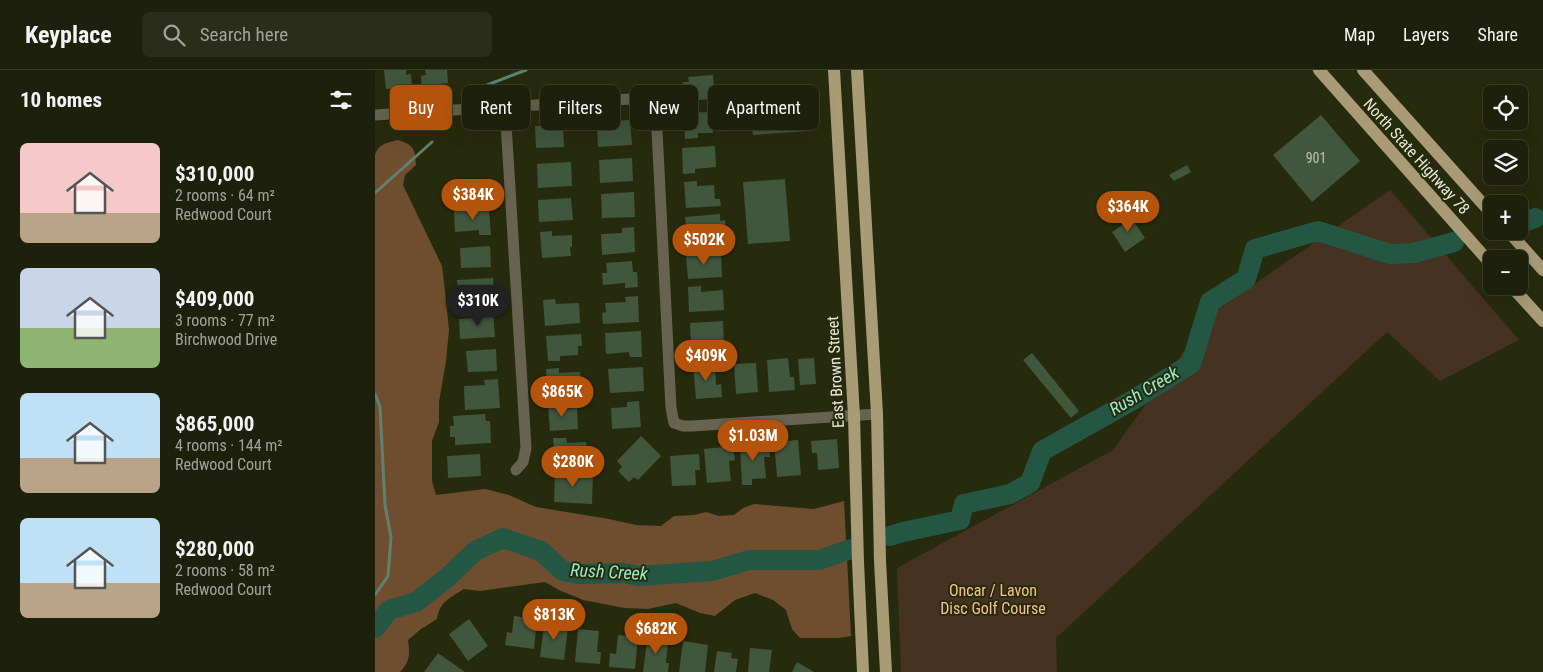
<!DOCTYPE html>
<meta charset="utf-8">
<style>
:root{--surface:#1d200a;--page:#2a2d18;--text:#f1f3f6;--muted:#a0a39c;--line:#3b3e2b;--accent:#b45309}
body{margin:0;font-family:"Roboto Condensed",sans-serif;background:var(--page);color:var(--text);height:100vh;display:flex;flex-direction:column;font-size:19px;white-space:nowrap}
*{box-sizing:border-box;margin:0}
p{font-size:16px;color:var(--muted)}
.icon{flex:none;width:28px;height:28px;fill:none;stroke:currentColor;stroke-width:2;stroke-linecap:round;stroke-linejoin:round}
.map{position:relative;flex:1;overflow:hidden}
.details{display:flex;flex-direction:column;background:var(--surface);width:375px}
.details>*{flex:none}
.guide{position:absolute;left:15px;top:15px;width:475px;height:45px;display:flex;gap:10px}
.fabs{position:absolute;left:1108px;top:15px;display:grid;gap:10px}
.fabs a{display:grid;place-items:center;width:45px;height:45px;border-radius:8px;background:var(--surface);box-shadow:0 5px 20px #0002,0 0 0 1px var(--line);font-size:25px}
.price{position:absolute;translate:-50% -42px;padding:0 11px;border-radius:18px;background:var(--accent);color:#fff;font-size:16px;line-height:32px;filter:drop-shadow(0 1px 2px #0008)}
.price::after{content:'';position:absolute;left:50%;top:30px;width:15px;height:11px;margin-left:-8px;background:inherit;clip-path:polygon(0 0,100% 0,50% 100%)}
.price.on{background:#222;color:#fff}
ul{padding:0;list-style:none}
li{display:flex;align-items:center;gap:15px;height:125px;padding:0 20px}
li span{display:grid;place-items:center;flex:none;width:140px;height:100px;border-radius:8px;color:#555}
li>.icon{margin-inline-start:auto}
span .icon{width:60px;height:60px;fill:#fffc;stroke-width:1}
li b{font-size:21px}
h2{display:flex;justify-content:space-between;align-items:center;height:60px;padding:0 20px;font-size:21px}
.tag{padding:0 18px;border-radius:8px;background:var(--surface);box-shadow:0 5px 20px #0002,0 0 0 1px var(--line);font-size:18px;line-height:45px}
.tag.on{background:var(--accent);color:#fff}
header{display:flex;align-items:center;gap:30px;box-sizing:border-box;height:70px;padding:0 25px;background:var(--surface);border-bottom:1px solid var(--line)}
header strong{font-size:24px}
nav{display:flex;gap:28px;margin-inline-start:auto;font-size:18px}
.search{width:350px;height:45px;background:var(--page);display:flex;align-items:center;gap:12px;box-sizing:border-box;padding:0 18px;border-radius:8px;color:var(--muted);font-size:19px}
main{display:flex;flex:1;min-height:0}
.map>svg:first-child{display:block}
</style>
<header>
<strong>Keyplace</strong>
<div class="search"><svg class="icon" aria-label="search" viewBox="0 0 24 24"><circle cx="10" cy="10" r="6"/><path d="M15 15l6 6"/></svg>Search here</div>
<nav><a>Map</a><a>Layers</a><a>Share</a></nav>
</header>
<main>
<section class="details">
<h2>10 homes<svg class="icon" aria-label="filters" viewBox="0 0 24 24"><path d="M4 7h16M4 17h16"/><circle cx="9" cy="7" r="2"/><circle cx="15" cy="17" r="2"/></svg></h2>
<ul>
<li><span style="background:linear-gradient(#f6c9c9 70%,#b9a48a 0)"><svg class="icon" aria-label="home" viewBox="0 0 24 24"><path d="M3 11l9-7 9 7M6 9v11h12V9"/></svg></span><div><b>$310,000</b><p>2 rooms · 64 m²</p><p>Redwood Court</p></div></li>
<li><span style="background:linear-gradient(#c9d6e8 60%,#8fb573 0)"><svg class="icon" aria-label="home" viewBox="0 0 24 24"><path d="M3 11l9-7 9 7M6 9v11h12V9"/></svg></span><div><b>$409,000</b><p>3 rooms · 77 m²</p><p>Birchwood Drive</p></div></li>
<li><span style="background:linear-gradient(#bfe0f5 65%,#b9a48a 0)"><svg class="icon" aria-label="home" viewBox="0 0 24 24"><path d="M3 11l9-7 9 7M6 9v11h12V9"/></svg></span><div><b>$865,000</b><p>4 rooms · 144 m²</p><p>Redwood Court</p></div></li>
<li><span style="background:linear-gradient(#bfe0f5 65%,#b9a48a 0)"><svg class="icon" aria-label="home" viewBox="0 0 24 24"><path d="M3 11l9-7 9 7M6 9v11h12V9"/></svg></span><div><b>$280,000</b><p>2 rooms · 58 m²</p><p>Redwood Court</p></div></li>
</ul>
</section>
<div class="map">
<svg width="1168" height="602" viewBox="0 0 1168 602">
<rect width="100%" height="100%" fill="#272b0d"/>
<path fill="#453220" d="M1015,120L1144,270L1065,311L1012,262L681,568L682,602H526L522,498L738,380L835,245Z"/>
<path fill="#6e4e2f" d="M23,70C39,75 40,79 41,95L30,105L28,115L67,196L71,230L74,260L71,291L64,332V352L57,371V411L61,425L110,419L134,425L161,437L234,449L261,455L286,456L299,446L319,445L331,442L344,446L359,445L368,438L379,434L439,439L469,431L476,566L464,568H425L417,559L411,540L398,530L380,523L360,530L340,546L325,543L301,533L273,539L250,538L208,530L184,520L170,512L105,521L89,519C75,528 65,531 62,549L46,559L33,570C35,583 35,592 25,602H0V85C4,73 12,73 23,70Z"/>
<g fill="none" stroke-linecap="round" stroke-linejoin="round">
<path stroke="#5e8270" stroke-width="3" d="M99,20L151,0
M0,123L57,72
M0,324L5,337L10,435L16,467L13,506L0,525"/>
<path stroke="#245644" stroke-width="20" d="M1147,153L1160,148
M515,466L528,462L585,450L589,434L635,424L655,413L667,381L758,330L816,294L835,232L871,209L880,179L943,161L1015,184L1039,183L1079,172
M0,558L14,540L41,532L73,507L100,481L128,468L166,481L188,501L204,504L248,503L264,506L337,501L374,490H444L476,479"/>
</g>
<path fill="#40563d" d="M9,0H31V5L36,4L37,17L11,19Z
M50,0H72L73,13L64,14V17L47,18L46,6L51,5Z
M338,5L340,29L323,30V35L310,36L308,12H314L313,7Z
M337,42L338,63H323V68L310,69L309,43Z
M431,45L433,61L378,65L376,48Z
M946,45L985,91L937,132L898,85Z
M255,50L257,75L223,77L222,52Z
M188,55L189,77L161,78L160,56Z
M340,76L341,97L320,99V103L308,104L307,78Z
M257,88L258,111L225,113L224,90Z
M196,92L197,116L163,118L162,94Z
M812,95L816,102L799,111L794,105Z
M410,109L415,171L373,174L368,112Z
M322,111V116L339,115L340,129H345L346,136L311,138L309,112Z
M259,122L260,147L227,148L226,124Z
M196,128L198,150L164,152L163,130Z
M114,139L116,165H104V160L80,162L79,141Z
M753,143L770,168L750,182L737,162L749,154L745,148Z
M345,144V151L350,150L352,172L313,175L310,147Z
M259,157L260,182L227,185L226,164L247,163V158Z
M177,161V166L197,165V177H195L196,186L167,188L165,162Z
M115,176L116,197L86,198L85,178Z
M346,183L347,207L313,209L311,185Z
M257,191L258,202H262L263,217L250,218V213L228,215L227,203H232L231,193Z
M118,208L119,229L84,232L82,210Z
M326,216V222L348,220L349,240L314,242L313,217Z
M263,226L264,252L228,254L227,243L231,242L230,233L251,232L250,227Z
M180,229L181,234L204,233L205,253L170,256L168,230Z
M106,242H118L120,267L85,269L84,249L106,247Z
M348,251L349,276L316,278L315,253Z
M266,261L267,287H255L254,282L231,284L230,263Z
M206,264L207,276H203V285L185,286V291H173L171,266Z
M121,279L122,301L93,302L91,281Z
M657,283L704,341L696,348L648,290Z
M413,288L415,307H419L420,320L394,322L392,290Z
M439,288L441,314L425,315L423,289Z
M340,293L341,315L346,314L347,327L321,329L318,295Z
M381,293L383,322L361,324L359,294Z
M268,297L269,321L235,323L233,299Z
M184,298V303L205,302L207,325L173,328L171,299Z
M123,309L125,338L90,340L89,316L110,315L109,310Z
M264,331L266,357L237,359L236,338L252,337V332Z
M186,334V339L202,338L203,359L175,361L173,335Z
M110,344L111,351H115L116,373L80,375V367H75V356H79L78,346Z
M266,366L286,386L263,410L259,407L254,412L243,401L247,397L242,391Z
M178,368H191L192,373L211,372L212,378H216L217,388H212L213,395L180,397Z
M462,369L464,398L443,400L442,383H437L436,371Z
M423,370L426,405L402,407L399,372Z
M394,374L395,387H389L391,408L377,409V415H367L365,376Z
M358,376L360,390L354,391L356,411L332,413L329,379Z
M105,384L106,406L73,408L72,386Z
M324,384L325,400H320L321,415L297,416L295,386Z
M180,403L218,405L217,434L179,432Z
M139,546L162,549L159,579L130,575L132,562L137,563Z
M170,548L179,550V555L193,557L189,590L165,587Z
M94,549L113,576L93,591L74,564Z
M203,559L224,561L222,582H226L225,594L200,592Z
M273,564L287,565L286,571L293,572L291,593H294L293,602H268Z
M243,565L263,567L260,599L234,597L235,583L241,584Z
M308,571L333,575L330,602H304Z
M375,578L397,580L394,602H373Z
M342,581L357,583L356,588L363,589L361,602H339Z
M63,583L90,602H49Z
M422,592L439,602H417Z"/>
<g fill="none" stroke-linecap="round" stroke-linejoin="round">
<path stroke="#686250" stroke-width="11" d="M130,37L151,378L148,392L141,400
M0,45L272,28L280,34L281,40L296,338L299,353L308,356H317L502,344"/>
<path stroke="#a89b76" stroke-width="12" d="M459,0L479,346L483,492L488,602
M482,0L502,344L505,491L511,602
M944,0L1116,194
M988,0L1116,143
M1133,161L1168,200
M1136,216L1168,251"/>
</g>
<g text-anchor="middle" stroke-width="4" stroke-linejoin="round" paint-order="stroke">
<g font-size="14" fill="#bcc4b0">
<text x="941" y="93">901</text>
</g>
<g font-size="16" fill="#e6e9d7" stroke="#272b0d">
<text transform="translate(1042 86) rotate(48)" y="6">North State Highway 78</text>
<text transform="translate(460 302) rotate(-93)" y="6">East Brown Street</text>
</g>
<g font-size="16" fill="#f9c18d" stroke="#272b0d">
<text x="618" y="526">Oncar / Lavon<tspan x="618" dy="18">Disc Golf Course</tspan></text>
</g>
<g font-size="18" font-style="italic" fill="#97e9c8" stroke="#272b0d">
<text transform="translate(769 321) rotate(-31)" y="6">Rush Creek</text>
<text transform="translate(234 502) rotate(3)" y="6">Rush Creek</text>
</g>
</g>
</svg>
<div class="fabs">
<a><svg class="icon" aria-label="locate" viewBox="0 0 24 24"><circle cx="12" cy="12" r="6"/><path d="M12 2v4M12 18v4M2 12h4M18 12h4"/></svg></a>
<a><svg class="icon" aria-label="layers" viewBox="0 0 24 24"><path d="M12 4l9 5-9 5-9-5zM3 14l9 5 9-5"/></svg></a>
<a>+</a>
<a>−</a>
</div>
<b class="price" style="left:98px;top:151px">$384K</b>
<b class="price" style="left:753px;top:163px">$364K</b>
<b class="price" style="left:329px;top:196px">$502K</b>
<b class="price on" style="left:103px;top:257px">$310K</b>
<b class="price" style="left:331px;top:312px">$409K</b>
<b class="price" style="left:187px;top:348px">$865K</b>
<b class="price" style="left:378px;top:392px">$1.03M</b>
<b class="price" style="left:198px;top:418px">$280K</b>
<b class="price" style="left:179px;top:571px">$813K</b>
<b class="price" style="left:281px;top:585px">$682K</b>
<div class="guide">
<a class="tag on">Buy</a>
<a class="tag">Rent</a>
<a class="tag">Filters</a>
<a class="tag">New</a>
<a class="tag">Apartment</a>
</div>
</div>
</main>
